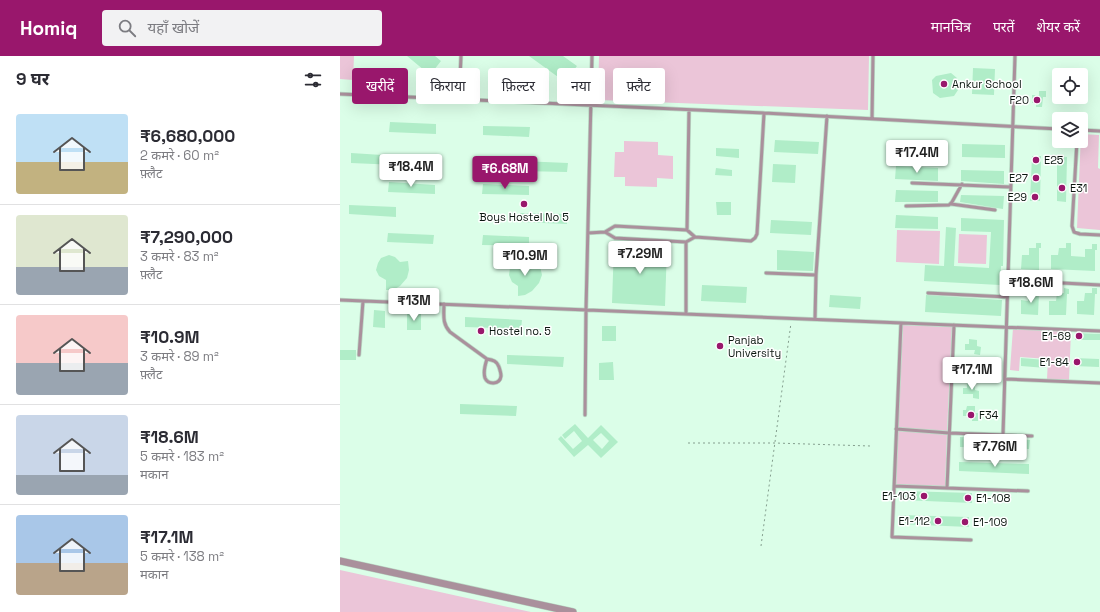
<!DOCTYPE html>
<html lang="hi">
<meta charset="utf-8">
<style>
:root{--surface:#fff;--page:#f2f2f3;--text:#2b2b33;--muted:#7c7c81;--line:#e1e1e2;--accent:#99176c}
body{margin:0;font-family:"Space Grotesk","Noto Sans Devanagari",sans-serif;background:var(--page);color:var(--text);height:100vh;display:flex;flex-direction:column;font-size:15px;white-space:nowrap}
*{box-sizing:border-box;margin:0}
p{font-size:13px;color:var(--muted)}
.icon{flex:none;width:22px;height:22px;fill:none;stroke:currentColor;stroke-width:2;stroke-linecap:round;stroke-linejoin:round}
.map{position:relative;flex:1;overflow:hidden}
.details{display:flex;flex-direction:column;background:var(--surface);width:340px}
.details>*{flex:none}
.top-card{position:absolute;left:12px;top:12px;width:380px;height:36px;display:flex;gap:8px}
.fabs{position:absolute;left:712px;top:12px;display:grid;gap:8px}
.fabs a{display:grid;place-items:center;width:36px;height:36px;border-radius:4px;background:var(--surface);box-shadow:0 4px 16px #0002;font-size:20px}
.price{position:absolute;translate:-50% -34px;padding:0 9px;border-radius:4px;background:#fff;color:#222;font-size:13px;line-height:26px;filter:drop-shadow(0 1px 2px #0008)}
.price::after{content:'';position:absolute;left:50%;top:24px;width:12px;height:9px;margin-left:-6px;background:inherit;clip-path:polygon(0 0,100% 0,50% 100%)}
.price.selected{background:var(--accent);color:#fff}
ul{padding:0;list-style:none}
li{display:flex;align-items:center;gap:12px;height:100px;padding:0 16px}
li+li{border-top:1px solid var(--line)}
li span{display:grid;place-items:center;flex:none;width:112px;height:80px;border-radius:4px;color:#555}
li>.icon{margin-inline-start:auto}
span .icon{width:48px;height:48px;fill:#fffc;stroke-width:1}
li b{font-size:17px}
h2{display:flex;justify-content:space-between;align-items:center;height:48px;padding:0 16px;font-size:17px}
.tag{padding:0 14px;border-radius:4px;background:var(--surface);box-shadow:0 4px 16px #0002;font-size:14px;line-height:36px}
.tag.selected{background:var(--accent);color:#fff}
header{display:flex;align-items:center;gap:24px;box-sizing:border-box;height:56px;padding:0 20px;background:var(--accent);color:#fff}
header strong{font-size:19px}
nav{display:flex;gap:22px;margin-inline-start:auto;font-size:14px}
.search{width:280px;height:36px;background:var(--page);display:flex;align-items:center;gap:10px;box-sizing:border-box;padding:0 14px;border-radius:4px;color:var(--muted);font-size:15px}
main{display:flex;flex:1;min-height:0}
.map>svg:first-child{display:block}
</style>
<header>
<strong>Homiq</strong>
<div class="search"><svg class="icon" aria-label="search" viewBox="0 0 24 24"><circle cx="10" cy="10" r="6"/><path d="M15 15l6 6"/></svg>यहाँ खोजें</div>
<nav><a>मानचित्र</a><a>परतें</a><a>शेयर करें</a></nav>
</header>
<main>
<section class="details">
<h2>9 घर<svg class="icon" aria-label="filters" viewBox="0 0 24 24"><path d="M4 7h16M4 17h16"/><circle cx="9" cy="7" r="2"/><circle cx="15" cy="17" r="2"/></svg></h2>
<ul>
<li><span style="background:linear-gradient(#bfe0f5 60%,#c2b280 0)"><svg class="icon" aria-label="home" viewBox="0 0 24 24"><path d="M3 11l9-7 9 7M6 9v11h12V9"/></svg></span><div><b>₹6,680,000</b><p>2 कमरे · 60 m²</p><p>फ़्लैट</p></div></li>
<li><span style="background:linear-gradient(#dfe7d0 65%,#9aa5b1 0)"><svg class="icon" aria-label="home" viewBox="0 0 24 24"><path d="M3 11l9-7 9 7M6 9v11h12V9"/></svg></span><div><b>₹7,290,000</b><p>3 कमरे · 83 m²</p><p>फ़्लैट</p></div></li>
<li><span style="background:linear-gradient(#f6c9c9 60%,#9aa5b1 0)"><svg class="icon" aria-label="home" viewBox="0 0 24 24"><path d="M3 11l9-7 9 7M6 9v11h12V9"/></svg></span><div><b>₹10.9M</b><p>3 कमरे · 89 m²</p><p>फ़्लैट</p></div></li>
<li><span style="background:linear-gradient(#c9d6e8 75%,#9aa5b1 0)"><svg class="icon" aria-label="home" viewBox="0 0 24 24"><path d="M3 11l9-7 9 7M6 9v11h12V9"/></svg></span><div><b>₹18.6M</b><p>5 कमरे · 183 m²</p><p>मकान</p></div></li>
<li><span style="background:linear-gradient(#a9c7e8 60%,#b9a48a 0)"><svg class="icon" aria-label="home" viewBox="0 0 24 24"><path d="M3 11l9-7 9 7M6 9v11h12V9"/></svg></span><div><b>₹17.1M</b><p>5 कमरे · 138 m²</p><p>मकान</p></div></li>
</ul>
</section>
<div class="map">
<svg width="760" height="556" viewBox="0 0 760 556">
<rect width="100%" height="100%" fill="#dbfee8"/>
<path fill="#ebc5d8" d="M0,0H14L13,24L0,23Z
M259,0H529L528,54L258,44Z
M741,78L759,79L758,112L760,113V174L737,172Z
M284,85L318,86V99L333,100V123L317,122V131L285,130V121H274L275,96H284Z
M557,174L600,175L599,208L556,206Z
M619,178L647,179L646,208L618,207Z
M563,269L612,271L607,375L558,372Z
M673,272L731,276L729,324L707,323L708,303L680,301L679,315L670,314Z
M558,375L607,378L605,430L556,429Z
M0,514L191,556H0Z"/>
<path fill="#b0edc8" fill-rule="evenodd" d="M67,0H95L101,5L90,19Z
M189,0H223L237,10L225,26Z
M633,12L655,13L654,39L632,38Z
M611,17L617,22L618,34L614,40L600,42L593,37L592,24L596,20Z
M699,35H706V41H703L702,51H696V47H692V39H699Z
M50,66L96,68V78L49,76Z
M143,70L190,71L189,81L143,79Z
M435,84L479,86L478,98L434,96Z
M556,84L599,86L598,99L556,97Z
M622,88L665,89V102L622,101Z
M376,92L399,93V102L376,100Z
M11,97L58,100L57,109L11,107Z
M692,100H701L700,145H690Z
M717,100L727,101L726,146L717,145Z
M181,105L228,107L227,116L181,115Z
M433,108L456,109L455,127L432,126Z
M556,110L598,112V125L555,123Z
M376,112L392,114V120L375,119Z
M621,114L664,115V128L621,125Z
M49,126L95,129V138L48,136Z
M143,128L189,130V139L142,138Z
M556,134L598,135V146H555Z
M621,139L664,140L663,153L620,146Z
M376,146H391V159H377Z
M9,149L56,151V161L9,158Z
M180,157L227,158V168L180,166Z
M556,159L598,161V173L555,172Z
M621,162L664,164L663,210H661L660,229L584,225L585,209L604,210L606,171L616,172L614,210L649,212L651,176L621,175Z
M431,164L472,166L471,179L430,177Z
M48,177L94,179L93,188L47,186Z
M143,179L189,181V190L142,189Z
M696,187H701V192H699V214L681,213L682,199H689V192H696Z
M726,187H731V200L745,201V193H752V188H757V194H755V215L711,213V199H718L719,192H726Z
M274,189L327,191L325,250L272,247Z
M437,194L474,196L473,215L437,214Z
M49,199L55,201L60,206L68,205L69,214L67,222L60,230L53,234H46V224L39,220L36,214L38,207L41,202Z
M182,205L188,207L192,212L200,210L202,219L199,227L192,235L185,239L178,240V230L172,226L169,219L170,212L174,207Z
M362,229L407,231L406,247L361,245Z
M695,232H700V237H699L698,259L681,258V244L688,245V237H695Z
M724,232L729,233V238H727L726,259H709V245H716L717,237H724Z
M752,232H757V238H755L754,259L737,258V245H744L745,237H752Z
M490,239L521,241L520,253L489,251Z
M586,239L662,244L661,260L585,256Z
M34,254L45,255V272L33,271Z
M67,258H81V274H67Z
M125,261L182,264L181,273L125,271Z
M262,270H276V285H262Z
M735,277L760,278V284H735Z
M629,283L637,284V290L641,291L640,299L634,298L635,294H625V288H629Z
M0,294H16V304H0Z
M167,299L224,301L223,311L167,308Z
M681,302L706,304V312L681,310Z
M734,302L759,303V311L734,310Z
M628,305H636V312L639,313V321L633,320V316H624V310H628Z
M273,306L274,324H259V307Z
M627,327H635V334L639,335V343L633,342V338H623V332H627Z
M120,348L177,350L176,360L120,358Z
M627,350H635V357H638V365H632V360H623V354H626Z
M235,368L248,382L261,369L278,386L261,402L248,389L234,401L218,383L221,380L233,393L242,385L234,375L225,383L222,379ZM261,377L269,385L262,393L253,384Z
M620,381L690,384L689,393L620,391Z
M619,406L689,408V418L619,415Z
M563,435L632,437V447L563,444Z
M560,459L629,461V471L559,468Z"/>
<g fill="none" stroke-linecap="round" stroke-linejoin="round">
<g stroke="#bad9c5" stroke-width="4.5">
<path id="service" d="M0,38L424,57L719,73
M119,44L121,0
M532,63L533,0
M741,74L760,75
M737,85L732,170L734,176L740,178L760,179
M572,127L670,131
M611,148L655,154
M566,150L609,149L612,146L622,128
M347,174L349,54
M265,176L275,182L346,186L355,181L411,185L415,182L417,178L424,57
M248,177L265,176L275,170L347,174L355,181
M426,217L476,219
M668,224L760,229
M588,237L667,241
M0,244L760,275
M104,248C104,260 102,267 110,276L147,303C145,309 143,316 145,322C148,329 160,329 161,320C161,317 160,314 159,311C157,305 153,304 147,303
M346,258V186
M475,263L476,219L487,60
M561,267L552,481L631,484
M19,299L23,245
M665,323L760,327
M245,359L246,254L252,0
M556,373L609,377L692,380
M663,379L675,0
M554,430L688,435
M607,432L614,269"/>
</g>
<g stroke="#bad9c5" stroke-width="8">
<path id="tertiary" d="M0,505L233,556"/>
</g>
<path stroke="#849e8e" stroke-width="1" stroke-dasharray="2 3" stroke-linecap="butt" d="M348,387H435L530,390
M421,490L451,267"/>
<use href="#service" stroke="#aa909c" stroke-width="3"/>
<use href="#tertiary" stroke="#aa909c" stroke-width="7"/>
</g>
<g fill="#99176c" stroke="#fff" stroke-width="1.5">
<circle cx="604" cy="28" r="4"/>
<circle cx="697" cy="44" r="4"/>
<circle cx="696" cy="104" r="4"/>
<circle cx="696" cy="122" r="4"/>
<circle cx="722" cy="132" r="4"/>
<circle cx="695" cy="141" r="4"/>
<circle cx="184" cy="148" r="4"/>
<circle cx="141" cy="275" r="4"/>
<circle cx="739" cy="280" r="4"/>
<circle cx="380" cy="290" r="4"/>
<circle cx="737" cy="306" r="4"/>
<circle cx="631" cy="359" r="4"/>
<circle cx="584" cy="440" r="4"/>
<circle cx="628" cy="442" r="4"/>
<circle cx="598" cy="465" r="4"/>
<circle cx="625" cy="466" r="4"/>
</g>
<g text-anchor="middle" stroke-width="3" stroke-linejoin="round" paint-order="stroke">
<g font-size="11" fill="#0b1710" stroke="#fff" text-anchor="start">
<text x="612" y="32">Ankur School</text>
<text x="689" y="48" text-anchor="end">F20</text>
<text x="704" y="108">E25</text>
<text x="688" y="126" text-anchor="end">E27</text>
<text x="730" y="136">E31</text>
<text x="687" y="145" text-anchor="end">E29</text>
<text x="184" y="165" text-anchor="middle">Boys Hostel No 5</text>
<text x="149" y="279">Hostel no. 5</text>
<text x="731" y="284" text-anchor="end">E1-69</text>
<text x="388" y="288">Panjab<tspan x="388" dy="13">University</tspan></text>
<text x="729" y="310" text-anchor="end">E1-84</text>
<text x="639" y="363">F34</text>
<text x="576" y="444" text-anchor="end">E1-103</text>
<text x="636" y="446">E1-108</text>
<text x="590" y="469" text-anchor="end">E1-112</text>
<text x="633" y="470">E1-109</text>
</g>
</g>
</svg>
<div class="fabs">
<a><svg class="icon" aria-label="locate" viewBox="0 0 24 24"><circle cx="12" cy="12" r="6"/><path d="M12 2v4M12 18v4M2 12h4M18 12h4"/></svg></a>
<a><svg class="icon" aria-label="layers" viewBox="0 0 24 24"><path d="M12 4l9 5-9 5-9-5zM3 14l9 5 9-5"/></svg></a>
</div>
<b class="price" style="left:577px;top:118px">₹17.4M</b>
<b class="price" style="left:71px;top:132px">₹18.4M</b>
<b class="price selected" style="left:165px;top:134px">₹6.68M</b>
<b class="price" style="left:300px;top:219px">₹7.29M</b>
<b class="price" style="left:185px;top:221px">₹10.9M</b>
<b class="price" style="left:691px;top:248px">₹18.6M</b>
<b class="price" style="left:74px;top:266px">₹13M</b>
<b class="price" style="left:632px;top:335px">₹17.1M</b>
<b class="price" style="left:655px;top:412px">₹7.76M</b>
<div class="top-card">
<a class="tag selected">खरीदें</a>
<a class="tag">किराया</a>
<a class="tag">फ़िल्टर</a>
<a class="tag">नया</a>
<a class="tag">फ़्लैट</a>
</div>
</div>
</main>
